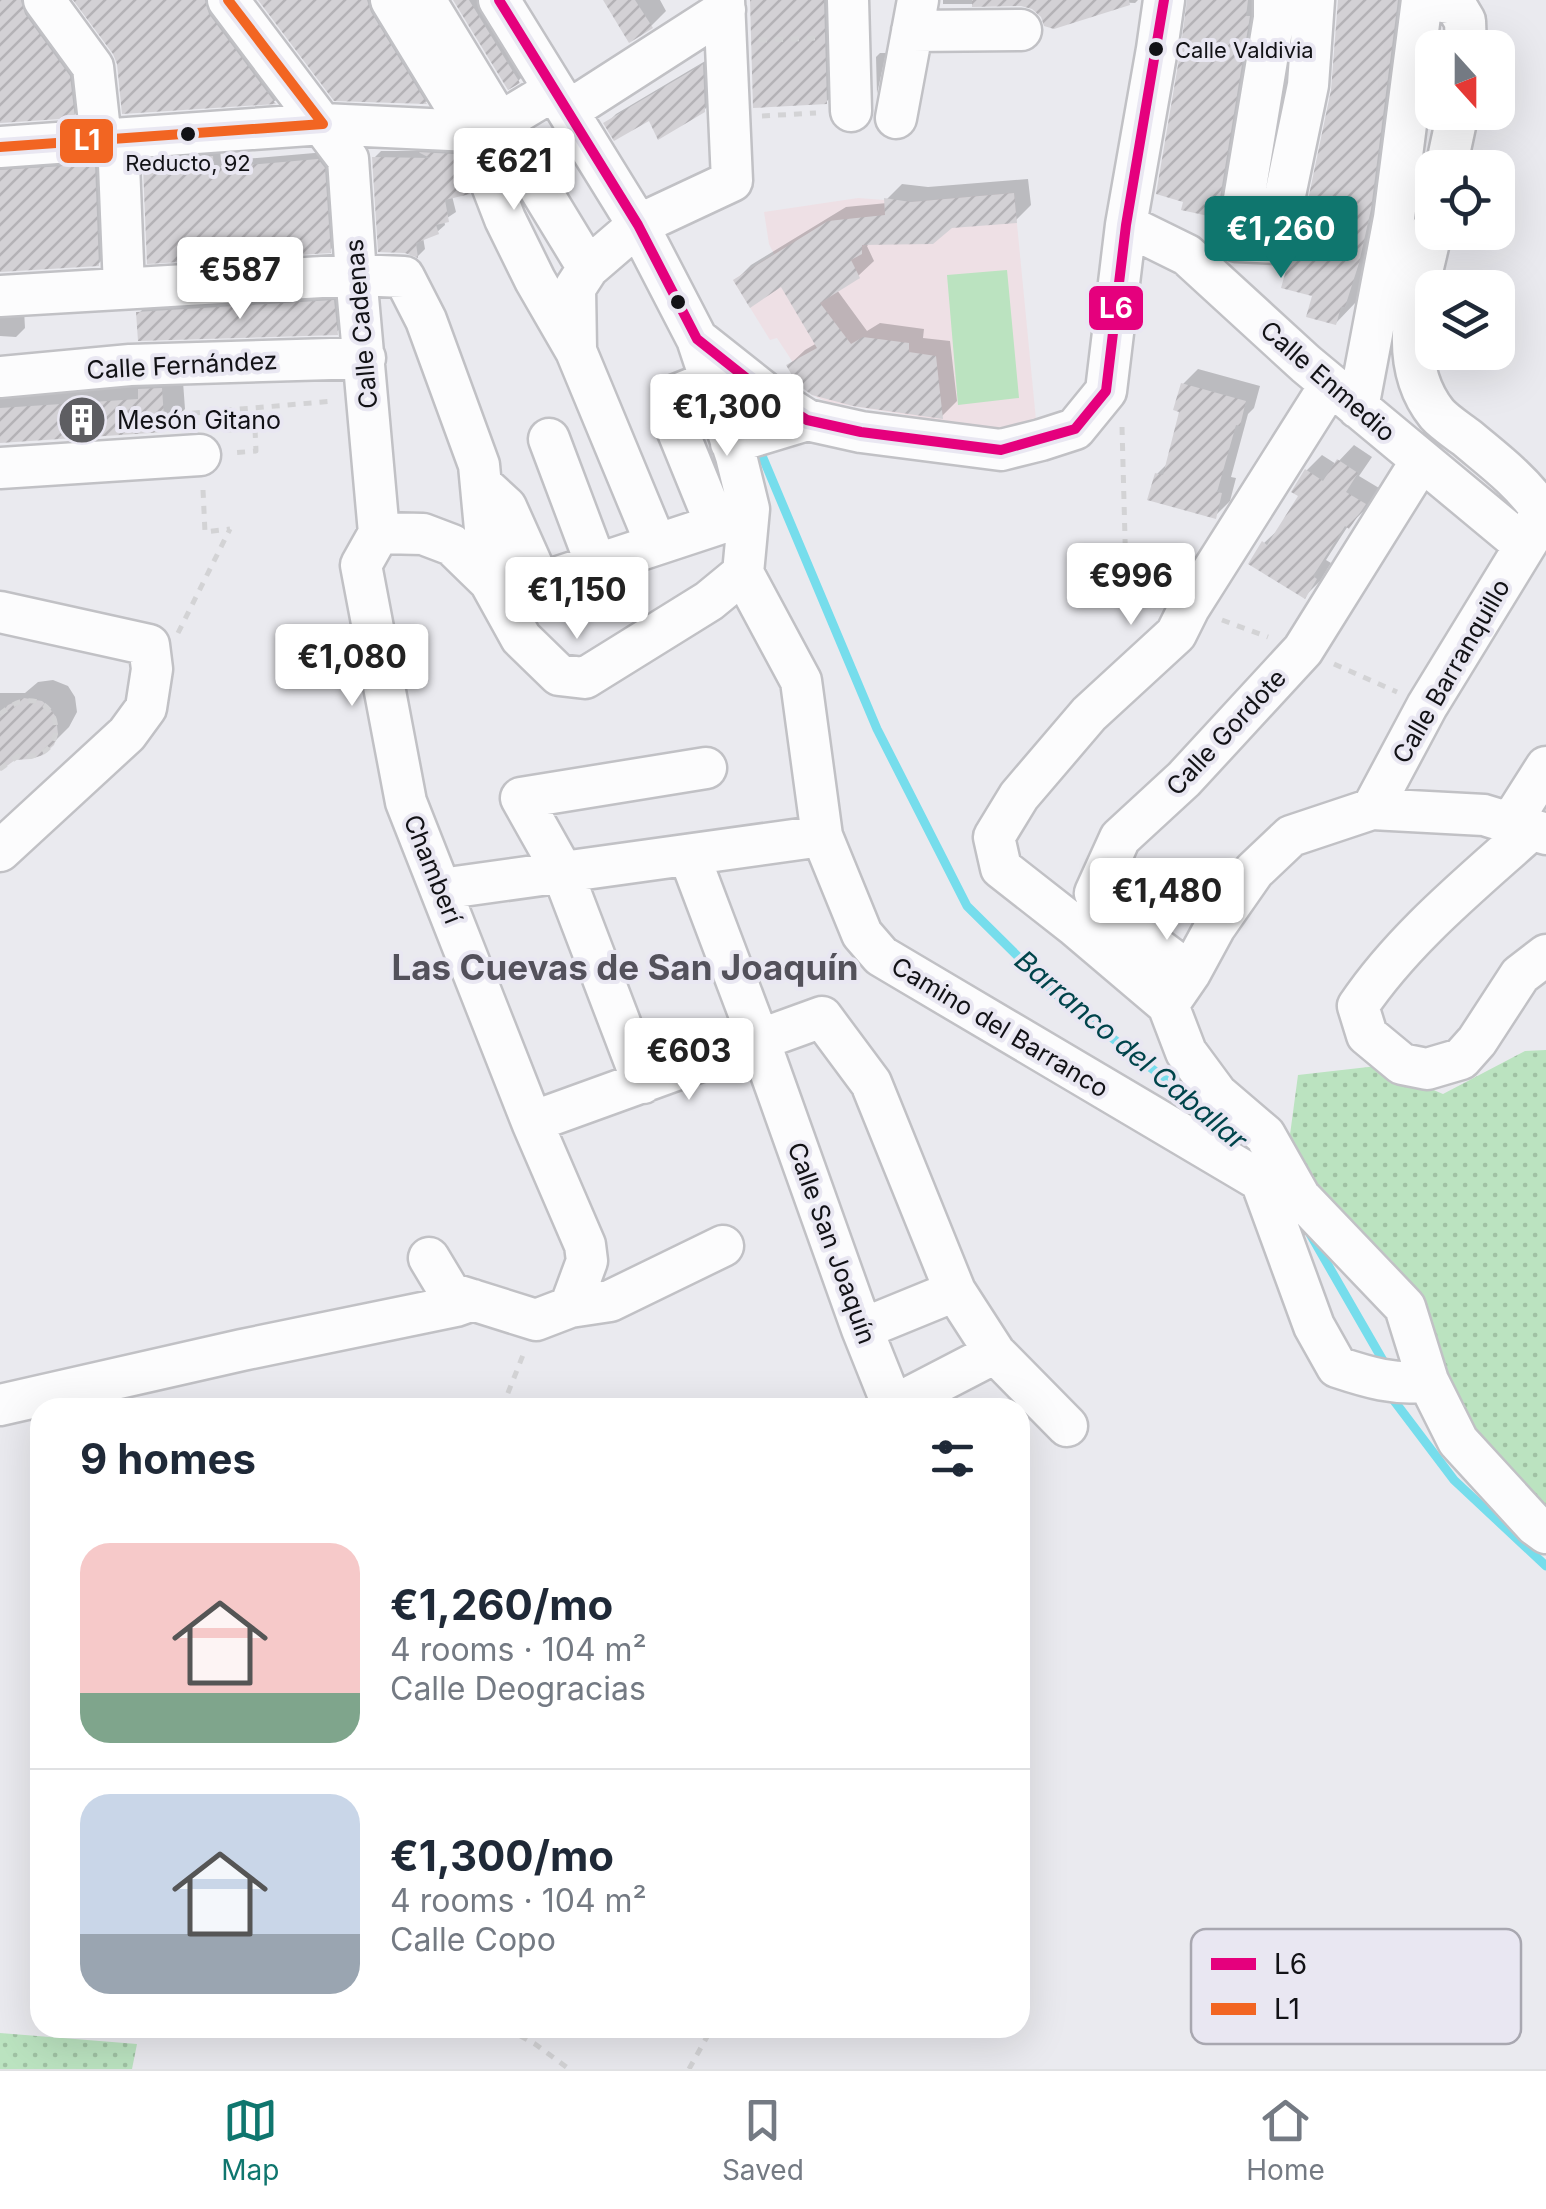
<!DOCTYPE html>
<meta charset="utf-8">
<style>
:root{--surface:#fff;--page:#f6f6f7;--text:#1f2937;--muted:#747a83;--line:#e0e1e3;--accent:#0f766e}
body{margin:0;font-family:Inter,sans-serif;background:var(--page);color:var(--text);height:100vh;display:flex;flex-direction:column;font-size:38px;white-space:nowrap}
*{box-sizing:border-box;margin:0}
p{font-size:32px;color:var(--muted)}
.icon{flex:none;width:55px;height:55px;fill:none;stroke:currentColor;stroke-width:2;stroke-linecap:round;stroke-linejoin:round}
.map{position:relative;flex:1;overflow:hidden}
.details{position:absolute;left:30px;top:1398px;width:1000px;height:640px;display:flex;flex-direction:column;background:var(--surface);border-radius:30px;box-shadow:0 10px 40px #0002}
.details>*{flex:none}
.needle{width:65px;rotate:159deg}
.buttons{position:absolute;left:1415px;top:30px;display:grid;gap:20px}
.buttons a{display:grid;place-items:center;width:100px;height:100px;border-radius:20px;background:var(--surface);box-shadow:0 10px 40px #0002;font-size:50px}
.price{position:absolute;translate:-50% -85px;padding:0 22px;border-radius:10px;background:#fff;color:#222;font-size:32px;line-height:65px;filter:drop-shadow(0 2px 5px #0008)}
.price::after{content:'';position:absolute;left:50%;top:60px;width:30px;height:22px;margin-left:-15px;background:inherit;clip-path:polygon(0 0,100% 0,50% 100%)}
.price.active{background:var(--accent);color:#fff}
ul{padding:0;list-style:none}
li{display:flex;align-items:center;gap:30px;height:250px;padding:0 50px}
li+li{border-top:2px solid var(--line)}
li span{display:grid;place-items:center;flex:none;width:280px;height:200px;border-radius:30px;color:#555}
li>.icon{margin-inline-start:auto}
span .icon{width:120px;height:120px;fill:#fffc;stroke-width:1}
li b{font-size:42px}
h2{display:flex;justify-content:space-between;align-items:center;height:120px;padding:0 50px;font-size:42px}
.tab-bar{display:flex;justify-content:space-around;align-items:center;height:140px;border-top:2px solid var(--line);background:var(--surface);font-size:28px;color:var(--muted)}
.tab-bar a{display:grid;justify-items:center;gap:5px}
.tab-bar .active{color:var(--accent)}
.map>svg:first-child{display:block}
</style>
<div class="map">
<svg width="1546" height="2069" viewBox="0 0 1546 2069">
<defs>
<pattern id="grass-dots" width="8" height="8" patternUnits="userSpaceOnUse" patternTransform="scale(2.5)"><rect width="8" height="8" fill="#bbe3c0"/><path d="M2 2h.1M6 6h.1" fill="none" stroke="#a0c2a4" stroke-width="1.8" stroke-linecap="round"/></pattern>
<pattern id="building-hatch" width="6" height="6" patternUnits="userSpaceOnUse" patternTransform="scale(2.5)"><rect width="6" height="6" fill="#d3d1d5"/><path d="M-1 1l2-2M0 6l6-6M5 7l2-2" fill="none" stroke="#b4b2b6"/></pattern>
</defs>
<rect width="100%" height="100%" fill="#eaeaef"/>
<path fill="#eee0e5" d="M1014,193L1036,420L998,430L828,402L812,395L788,368L792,361L777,338L770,340L733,280L774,254L769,244L764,212L858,198L911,202Z"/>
<path fill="url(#grass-dots)" d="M1546,1050V1512L1446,1399L1393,1262L1287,1157L1298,1075L1377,1066L1443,1094L1525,1051Z
M0,2033L137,2044L132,2069H0Z"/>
<path fill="#bbe3c0" d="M1007,270L1019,398L958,405L947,275Z"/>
<path fill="#0003" d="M0,0H32L79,66L83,106L74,115L0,121Z
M76,0H216L284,92L275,101L124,112L119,64L114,52Z
M261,0H379L435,93L426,102L335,98Z
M456,0H484L528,71L518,81Z
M606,0H660L666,11L651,26Z
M752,0H832L835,93L826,102Z
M943,0H1138L1135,3L1096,1L1035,8L1022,4H943Z
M1189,0H1269L1233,194L1212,214Z
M1340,0H1415L1365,283L1359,290L1356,302L1336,323L1316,294L1297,257L1334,90Z
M880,53H886L877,94L876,57Z
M712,57L714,100L704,110L606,124L616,114Z
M428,146L462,148L476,184L468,192L452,196L456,212L444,220L445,225L437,232L423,237L425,249L418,256L406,251L374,158L381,151H423Z
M220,149L221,161L326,152L332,159L337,243L330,250L145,168L153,160L194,157L200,151Z
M104,156L108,254L98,264L0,270V160Z
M1028,179L1031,205L1016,220L951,225L870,243L867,246L874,261L858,276L837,290L867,331L880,323L924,329L923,338L950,341L957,401L942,416L789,365L805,350L817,343L782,284L736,280L751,265L846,207L887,203V199L902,184L928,187Z
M340,295L342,326L336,333L139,313L145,307Z
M0,309L24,310L25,328L16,337L0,336Z
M182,368L185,409L164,430L0,441V390Z
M1198,369L1260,386L1254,408L1248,414L1231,477L1236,478L1230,501L1215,516L1157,474L1169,462L1182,411L1183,384Z
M1354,445L1372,457L1359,476L1379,488L1364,511L1348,526L1326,560L1331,563L1320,581L1305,596L1264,543L1280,528L1302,495L1294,491L1307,470L1322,455L1336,464Z
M53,680L68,686L75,697L77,712L69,727L48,748L14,757L0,768V693H25L38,682Z"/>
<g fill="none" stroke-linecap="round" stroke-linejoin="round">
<path stroke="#76ddec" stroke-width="9" d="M763,458L877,729L967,906L1059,997L1177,1088L1259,1158
M1309,1232L1385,1364
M1392,1398L1454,1480L1546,1566"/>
</g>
<path fill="url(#building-hatch)" d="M0,0H21L25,14L70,76L75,118L0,123Z
M73,0H205L209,14L276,104L122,114L117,64L113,54Z
M258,0H367L371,12L427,104L334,101Z
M453,0H469L520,83L508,90Z
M603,0H635L653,28L629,43Z
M750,0H824L827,104L753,108Z
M972,0H1129L1130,5L1054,29L1044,26L1041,17L1032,9L1021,6L972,7Z
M1187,0H1248L1246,16H1250L1220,198H1218L1213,217L1181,210L1183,202L1156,194L1180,53Z
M1338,0H1398L1371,209L1359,263L1345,307H1341L1336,325L1306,317L1312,296L1281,288L1288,263L1294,257L1298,248L1331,90Z
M703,64L705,112L658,140L649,121L614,141L603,123Z
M418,152L454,154L470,194L445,200L449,222L436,225L439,234L416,243L418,258L405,253L378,252L372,157L430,158Z
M213,156L214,168L318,159L325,168L331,253L147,264L143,167L190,163L189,157Z
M95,164L99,266L0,272V170Z
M1014,193L1017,223L952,228L933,244L862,245V254L851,260L860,278L820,303L851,344L863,337L909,343V352L936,356L943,419L853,406L812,395L797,384L786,365L817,348L781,287L750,308L733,280L828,221L885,215L884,198L911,202Z
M334,300L338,335L138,341L136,312Z
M1181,383L1246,401L1240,426L1236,425L1217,492L1222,493L1216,519L1147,500L1155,473L1163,475L1179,412L1173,410Z
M162,388L165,432L0,443V408L138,399V389Z
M1337,459L1358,473L1346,492L1366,504L1349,529L1345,526L1313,576L1317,579L1305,599L1248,564L1262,541L1267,545L1298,496L1291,492L1305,469L1323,481Z
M24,698L42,701L48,706L56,717L58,734L54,745L43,755L31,759L15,760L0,771V715L8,705Z"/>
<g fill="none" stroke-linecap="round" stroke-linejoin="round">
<g stroke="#c1c1c5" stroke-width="45">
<path id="minor" d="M44,0L93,67L101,140
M228,0L348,159L356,275L379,533
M391,0L471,131L505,219L535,280L576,351L656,544
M425,0L588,268
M848,0L851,111
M1274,0V18L1237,241L1275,243L1308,85L1314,0
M1432,0L1455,4L1465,21L1466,48
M912,31L1021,30
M568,111L725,10
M896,118L918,0
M118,139L124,288
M0,147L323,124L471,131L499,123L554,90
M1446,168L1458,112
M1126,225L1187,255L1306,364L1525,546
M0,296L356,275L404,277L426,320L479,465L490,582
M697,339L769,396L807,420L861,432L1001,450L1041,440L1075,429L1106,391L1126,225L1157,49L1164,0
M576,349L575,288L588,268L638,225L732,181L724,0
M0,377L130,365L365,358
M1358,408L1394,218L1422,0
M549,439L596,564
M731,443L807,420
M0,468L200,455
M481,484L506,507L540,583L716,525L674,422L676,395L711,381
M379,533L423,534L452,545L490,582L521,638L559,675L585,678L709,601L743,573L749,509L736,456L697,339L638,225L499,0
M379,533L361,565L406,802L532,1122L585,1245L587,1261L570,1307
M743,573L801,681L822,836
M0,612L149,645L152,669L146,708L127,734L0,851
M1372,809L1427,706L1536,528L1539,507C1519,479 1493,460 1467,438C1458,431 1445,423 1437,414C1394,361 1419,288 1432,229
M1511,822L1546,767
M1532,829C1471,884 1404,938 1358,1006L1367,1035L1402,1064L1427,1069L1461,1059L1477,1041L1520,975L1546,955
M1546,834L1484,815L1372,809L1291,836L1254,871L1215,927L1190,973L1168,1005L1186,1052L1217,1094L1265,1135L1300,1197L1405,1307L1428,1381L1458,1441L1535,1525L1546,1533
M689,855L759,1040L862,1329L892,1404
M441,889L822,836L862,934L881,956L1261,1181L1314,1326L1337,1367C1367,1377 1396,1386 1428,1381
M1190,973L1110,913L1095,893L1120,838L1184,779L1303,650L1421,461
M1168,1005L1075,926L1001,868L994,837L1019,796L1089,714L1176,634L1189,608L1330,385
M643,1083L562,871L521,798L706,768
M532,1122L822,1017L871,1083L955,1291L995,1353L1067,1426
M429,1258L450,1293L536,1320L570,1307L610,1301L723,1246
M862,1329L955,1291
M0,1405L242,1350L456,1306L473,1300
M889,1408L995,1353"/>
</g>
<path stroke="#d3d3d5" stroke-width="5" stroke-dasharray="8 8" stroke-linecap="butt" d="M759,40L818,38
M762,116L816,113
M183,421V414L334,401
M1122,427L1126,575L1162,594
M224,430L255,429L256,451L231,453
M203,490L205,532L230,529
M1222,620L1268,637
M178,633L230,529
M1334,664L1397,692
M0,714C6,710 12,704 20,702C63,690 73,763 18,756L0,769
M502,1408L525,1350
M506,2028L535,2044L569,2069
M689,2069L712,2028"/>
<use href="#minor" stroke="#fcfcfd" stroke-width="40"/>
<g stroke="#e9e7f2" stroke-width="18">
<path id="bus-1" d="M499,0L638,225L697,339L769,396L807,420L861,432L1001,450L1075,429L1106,391L1126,225L1164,0"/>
</g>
<g stroke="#e9e7f2" stroke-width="18">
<path id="bus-2" d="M228,0L323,124
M0,147L323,124"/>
</g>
<use href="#bus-1" stroke="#e5007d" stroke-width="10"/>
<use href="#bus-2" stroke="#f26522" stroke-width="10"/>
</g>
<defs>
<g id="building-disc" transform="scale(2.5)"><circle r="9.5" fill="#5e5e62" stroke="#e9e7f2"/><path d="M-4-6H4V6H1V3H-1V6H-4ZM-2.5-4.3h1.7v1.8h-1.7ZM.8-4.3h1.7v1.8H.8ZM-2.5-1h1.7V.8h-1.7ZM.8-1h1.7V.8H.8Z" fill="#fff"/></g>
</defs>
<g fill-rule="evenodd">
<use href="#building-disc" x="82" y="420"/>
</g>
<g fill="#121216" stroke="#e9e7f2" stroke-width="4">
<circle cx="1156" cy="49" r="9"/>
<circle cx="188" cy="134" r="9"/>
<circle cx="678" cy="302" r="9"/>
</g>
<g text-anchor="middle" stroke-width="8" stroke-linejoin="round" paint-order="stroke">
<g font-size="22" fill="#121216" stroke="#e9e7f2" text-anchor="start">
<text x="1175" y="58">Calle Valdivia</text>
<text x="188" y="171" text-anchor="middle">Reducto, 92</text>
</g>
<g font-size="25" fill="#121216" stroke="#e9e7f2">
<text transform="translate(361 324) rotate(-95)" y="9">Calle Cadenas</text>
<text transform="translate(182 365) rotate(-3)" y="9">Calle Fernández</text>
<text transform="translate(1328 381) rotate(41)" y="9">Calle Enmedio</text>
<text transform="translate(1451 671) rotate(-60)" y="9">Calle Barranquillo</text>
<text transform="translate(1226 732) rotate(-47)" y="9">Calle Gordote</text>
<text transform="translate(433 869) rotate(68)" y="9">Chamberí</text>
<text transform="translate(1000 1027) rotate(31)" y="9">Camino del Barranco</text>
<text transform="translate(832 1243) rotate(70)" y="9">Calle San Joaquín</text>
</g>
<g font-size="25" fill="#121216" stroke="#e9e7f2" text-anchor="start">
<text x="117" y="429">Mesón Gitano</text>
</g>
<g font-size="28" font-style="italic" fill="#00444b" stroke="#e9e7f2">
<text transform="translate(1131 1050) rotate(40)" y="10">Barranco del Caballar</text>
</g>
<g font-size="35" font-weight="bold" fill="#53515b" stroke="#e9e7f2">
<text x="625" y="980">Las Cuevas de San Joaquín</text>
</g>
</g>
<rect x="1191" y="1929" width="330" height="115" rx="15" fill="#e9e7f2" stroke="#a8a7b0" stroke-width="2.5"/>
<rect x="1211" y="1958" width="45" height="12" fill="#e5007d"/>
<rect x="1211" y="2003" width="45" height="12" fill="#f26522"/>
<g font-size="28" fill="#121216">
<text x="1274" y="1974">L6</text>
<text x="1274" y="2019">L1</text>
</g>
<g stroke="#e9e7f2" stroke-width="4">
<rect x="58" y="117" width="57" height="48" rx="10" fill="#f26522"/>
<rect x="1087" y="284" width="58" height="48" rx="10" fill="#e5007d"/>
</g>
<g font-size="28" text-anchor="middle" font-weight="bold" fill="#fff">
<text x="87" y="150">L1</text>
<text x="1116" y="318">L6</text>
</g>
</svg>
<div class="buttons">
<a><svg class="needle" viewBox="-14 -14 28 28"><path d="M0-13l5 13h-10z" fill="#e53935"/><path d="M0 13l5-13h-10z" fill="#747a83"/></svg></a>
<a><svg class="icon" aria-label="locate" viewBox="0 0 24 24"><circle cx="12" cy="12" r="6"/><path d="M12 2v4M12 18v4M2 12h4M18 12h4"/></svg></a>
<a><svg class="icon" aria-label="layers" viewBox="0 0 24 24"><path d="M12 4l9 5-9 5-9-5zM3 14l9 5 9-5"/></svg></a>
</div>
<b class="price" style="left:514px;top:213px">€621</b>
<b class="price active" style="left:1281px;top:281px">€1,260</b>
<b class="price" style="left:240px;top:322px">€587</b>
<b class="price" style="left:727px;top:459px">€1,300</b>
<b class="price" style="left:1131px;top:628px">€996</b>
<b class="price" style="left:577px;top:642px">€1,150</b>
<b class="price" style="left:352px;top:709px">€1,080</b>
<b class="price" style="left:1167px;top:943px">€1,480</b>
<b class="price" style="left:689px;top:1103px">€603</b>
<section class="details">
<h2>9 homes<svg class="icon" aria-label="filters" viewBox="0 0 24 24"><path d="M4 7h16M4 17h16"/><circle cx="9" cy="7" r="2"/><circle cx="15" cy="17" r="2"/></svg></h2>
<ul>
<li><span style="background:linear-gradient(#f6c9c9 75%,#7fa58c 0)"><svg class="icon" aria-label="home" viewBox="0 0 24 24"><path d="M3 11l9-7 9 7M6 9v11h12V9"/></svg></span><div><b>€1,260/mo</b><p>4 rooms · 104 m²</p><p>Calle Deogracias</p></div></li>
<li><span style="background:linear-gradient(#c9d6e8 70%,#9aa5b1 0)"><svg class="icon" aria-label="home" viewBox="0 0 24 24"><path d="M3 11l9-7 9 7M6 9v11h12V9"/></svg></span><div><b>€1,300/mo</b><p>4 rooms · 104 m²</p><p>Calle Copo</p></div></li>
</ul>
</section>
</div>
<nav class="tab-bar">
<a class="active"><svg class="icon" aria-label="map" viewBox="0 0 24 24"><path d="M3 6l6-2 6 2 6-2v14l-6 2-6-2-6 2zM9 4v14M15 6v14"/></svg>Map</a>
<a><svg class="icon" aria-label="saved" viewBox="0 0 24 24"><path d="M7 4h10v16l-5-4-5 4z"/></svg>Saved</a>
<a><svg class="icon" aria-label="home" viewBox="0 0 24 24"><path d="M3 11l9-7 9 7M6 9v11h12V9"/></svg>Home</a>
</nav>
